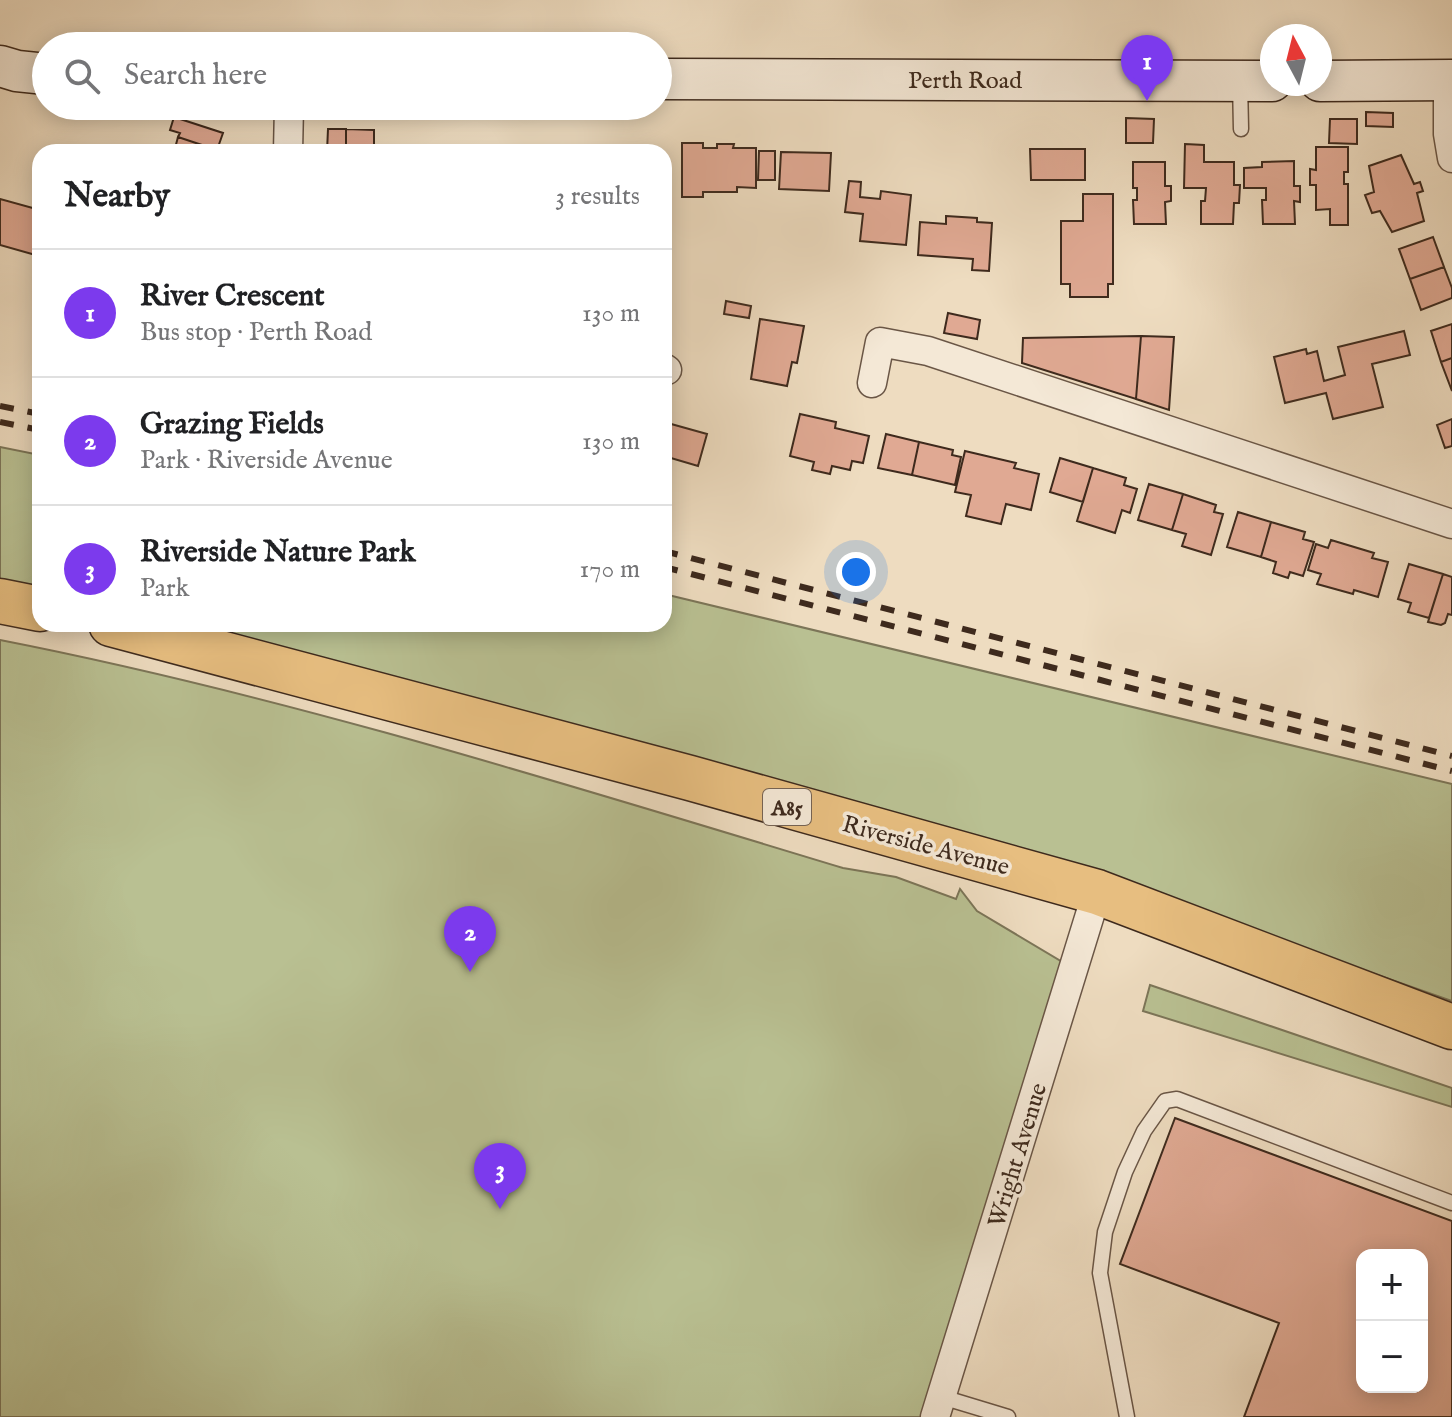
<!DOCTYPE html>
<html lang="en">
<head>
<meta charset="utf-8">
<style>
	:root { --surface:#fff; --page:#f6f6f6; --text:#202124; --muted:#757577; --line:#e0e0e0; --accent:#7c3aed }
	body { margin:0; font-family:"IM FELL English",serif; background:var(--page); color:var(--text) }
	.controls { position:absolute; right:24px; bottom:24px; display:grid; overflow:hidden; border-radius:16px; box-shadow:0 4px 20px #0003 }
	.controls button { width:72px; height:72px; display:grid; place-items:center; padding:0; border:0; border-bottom:2px solid var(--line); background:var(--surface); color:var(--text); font:40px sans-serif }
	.compass { position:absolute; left:1260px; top:24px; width:72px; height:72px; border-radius:50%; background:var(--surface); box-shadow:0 4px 20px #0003; rotate:353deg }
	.you { position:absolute; left:856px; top:572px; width:28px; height:28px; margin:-20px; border:6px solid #fff; border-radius:50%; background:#1a73e8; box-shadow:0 0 0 12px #1a73e833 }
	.badge { display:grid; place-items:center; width:52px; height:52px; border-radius:50%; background:var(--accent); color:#fff; font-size:26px; font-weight:700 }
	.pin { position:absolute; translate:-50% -66px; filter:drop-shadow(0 2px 4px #0008) }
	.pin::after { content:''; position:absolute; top:42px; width:28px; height:24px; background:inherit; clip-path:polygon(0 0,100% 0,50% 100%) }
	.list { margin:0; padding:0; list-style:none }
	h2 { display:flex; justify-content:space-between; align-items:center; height:104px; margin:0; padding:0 32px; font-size:34px }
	h2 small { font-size:26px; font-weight:400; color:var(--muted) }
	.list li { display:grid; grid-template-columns:52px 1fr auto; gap:24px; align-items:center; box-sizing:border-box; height:128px; padding:0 32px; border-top:2px solid var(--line) }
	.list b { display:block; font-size:30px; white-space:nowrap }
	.list p { margin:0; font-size:26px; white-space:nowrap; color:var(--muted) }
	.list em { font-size:26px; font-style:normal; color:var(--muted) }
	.icon { flex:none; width:44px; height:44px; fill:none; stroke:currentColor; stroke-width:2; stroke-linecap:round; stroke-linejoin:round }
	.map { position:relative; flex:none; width:1452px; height:1417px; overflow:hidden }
	.search { position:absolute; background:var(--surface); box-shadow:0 4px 20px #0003; left:32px; top:32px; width:640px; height:88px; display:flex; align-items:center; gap:20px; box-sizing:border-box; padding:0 28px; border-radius:44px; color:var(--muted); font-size:30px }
	.panel { position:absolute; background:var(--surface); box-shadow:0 4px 20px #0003; left:32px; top:144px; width:640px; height:488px; border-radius:24px }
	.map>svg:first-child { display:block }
	.green { fill:#b9c092; stroke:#7c7558; stroke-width:2 }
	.building { fill:#e0a993; stroke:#3e2a1d; stroke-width:2; fill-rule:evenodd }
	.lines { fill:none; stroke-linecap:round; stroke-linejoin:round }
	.lane-casing { stroke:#6a5646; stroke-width:17 }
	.street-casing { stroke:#6a5646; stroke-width:31 }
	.secondary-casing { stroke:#3e2a1d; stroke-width:43 }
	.primary-casing { stroke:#3e2a1d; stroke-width:47 }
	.lane { stroke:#f4e8d6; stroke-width:14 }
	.street { stroke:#f4e8d6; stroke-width:28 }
	.secondary { stroke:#f4e8d6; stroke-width:40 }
	.primary { stroke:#e7be80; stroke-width:44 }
	.rail { stroke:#3e2a1d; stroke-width:6; stroke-dasharray:14 14; stroke-linecap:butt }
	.labels { text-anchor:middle; stroke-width:7; stroke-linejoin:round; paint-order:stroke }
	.shield { fill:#f4e8d6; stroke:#756354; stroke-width:2 }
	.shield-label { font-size:22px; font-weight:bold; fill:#3e2a1d }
	.street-label { font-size:24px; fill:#3e2a1d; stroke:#f4e8d6 }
</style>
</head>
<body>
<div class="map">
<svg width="1452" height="1417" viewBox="0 0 1452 1417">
	<rect width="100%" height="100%" fill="#eedcc0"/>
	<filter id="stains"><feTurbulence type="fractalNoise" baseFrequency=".0025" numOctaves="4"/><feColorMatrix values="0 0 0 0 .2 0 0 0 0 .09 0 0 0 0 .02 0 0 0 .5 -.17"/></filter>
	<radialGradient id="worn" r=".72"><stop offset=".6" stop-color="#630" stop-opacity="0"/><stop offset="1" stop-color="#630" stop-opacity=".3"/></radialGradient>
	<path class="green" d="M0 447 40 455V594L0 585Z
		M664 594 1452 784V1001L1121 885 166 624H664Z
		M0 640C286 696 565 784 843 868L896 877 956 899 960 889 977 911 1074 969 935 1417H0Z
		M1150 985 1452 1088V1107L1143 1011Z"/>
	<path class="building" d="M1366 112 1393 113V127L1366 126Z
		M174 117 223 133 217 150 178 137 180 133 170 130Z
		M1126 118 1154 119 1153 143H1126Z
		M1330 119H1357V144L1329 143Z
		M328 129H346V152H327Z
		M346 129 374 130V152H346Z
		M178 137 217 150 216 152H174Z
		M682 143H703V148H717V144H734L733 148H756V188L737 187V192H703V197H682Z
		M1185 144 1204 145V162H1234V185H1240L1239 203H1234L1233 224H1201V201H1205L1206 188H1184Z
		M580 146 634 147V152H580Z
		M1316 147H1348V172H1344V184H1348V225H1330V209L1316 210V185H1310V169L1316 170Z
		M1030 149H1085V180H1031Z
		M759 151H775V180H758Z
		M781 152 831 153 829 191 779 189Z
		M1401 155 1414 184 1420 182 1423 191 1417 193 1424 221 1392 232 1380 211 1372 213 1365 195 1374 192 1369 166Z
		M1294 161V186H1300V202L1294 201 1295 224H1263L1262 200H1266V188H1244V168L1262 167V162Z
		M1133 162H1165V186H1171V201L1165 202 1166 224H1134L1133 200H1137V188H1133Z
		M849 181 861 182 860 197 880 199 881 191 911 195 906 245 860 241 863 214 845 212Z
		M1083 194H1113V284H1108V297H1070V284H1061V221H1083Z
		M0 199 40 210 39 256 0 245Z
		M946 216 977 218V222L992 223 989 271 972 270 973 259 918 255 920 222 946 224Z
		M1433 237 1444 267 1410 279 1399 249Z
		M1444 267 1452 288V298L1421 310 1410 279Z
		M726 301 751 306 749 318 724 314Z
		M948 313 980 320 977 339 944 333Z
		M760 319 804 326 797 363 792 362 787 386 751 379Z
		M1452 324V358L1441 362 1431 331Z
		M1404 331 1410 355 1372 364 1383 407 1333 419 1326 393 1285 403 1274 357 1306 349 1307 354 1317 351 1324 381 1345 375 1338 347Z
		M1141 336 1174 337 1169 410 1136 399Z
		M1141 336 1136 399 1022 363 1023 338Z
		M1452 358V391L1441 362Z
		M800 414 836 422 835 428 869 436 863 463 852 461 850 470 832 466 830 474 812 470 814 462 790 456Z
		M1452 419V446L1445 448 1437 425Z
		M664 422 707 434 698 466 664 456Z
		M886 434 919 442 912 475 878 468Z
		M919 442 953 450 952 455 961 457 955 485 912 475Z
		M965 451 1016 463 1014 468 1039 474 1031 510 1006 504 1001 524 966 516 971 495 955 492Z
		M1060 458 1093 468 1083 502 1050 492Z
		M1093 468 1126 478 1124 485 1137 489 1130 513 1122 510 1115 533 1077 521Z
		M1149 484 1183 494 1172 530 1138 520Z
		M1183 494 1216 505 1214 512 1223 514 1211 555 1182 546 1186 534 1172 530Z
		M1238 512 1271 522 1261 557 1227 547Z
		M1271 522 1305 532 1303 539 1314 542 1303 576 1290 572 1288 578 1273 573 1276 562 1261 557Z
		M1331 540 1374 553 1372 558 1388 562 1378 597 1354 590 1353 594 1317 584 1321 574 1308 570 1316 544 1328 548Z
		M1409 564 1443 574 1429 618 1408 612 1411 603 1398 599Z
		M1443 574 1452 577V615L1448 614 1445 623 1441 625 1428 622Z
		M1175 1118 1452 1221V1417H1244L1279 1323 1120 1264ZM1362 1255H1422V1387H1362Z"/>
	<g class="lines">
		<g class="lane-casing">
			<path id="lane" d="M1240 82 1241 129
				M942 1397 1008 1417
				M1127 1417 1100 1273 1105 1232 1125 1172 1144 1131 1165 1101 1177 1099 1452 1203"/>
		</g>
		<g class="street-casing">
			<path id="street" d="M1448 80V134L1452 158
				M288 152 289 106
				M664 368 667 370
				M872 383 880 342 928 351 1452 524
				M935 1417 1097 892"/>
		</g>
		<g class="secondary-casing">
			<path id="secondary" d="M0 66 17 71 46 74
				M658 79 1272 81
				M1320 81 1452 80"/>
		</g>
		<g class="primary-casing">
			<path id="primary" d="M0 601 40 609
				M111 624 690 778 1097 892 1452 1027"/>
		</g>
		<use href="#lane" class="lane"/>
		<use href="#street" class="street"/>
		<use href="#secondary" class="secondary"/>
		<use href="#primary" class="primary"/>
		<path class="rail" d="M0 406 40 414
			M0 422 40 430
			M664 551 1452 756
			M664 567 1452 771"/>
	</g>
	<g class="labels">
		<rect class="shield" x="763" y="789" width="48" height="36" rx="6"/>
		<g class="shield-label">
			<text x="787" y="815">A85</text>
		</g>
		<g class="street-label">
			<text x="965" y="88">Perth Road</text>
			<text transform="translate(926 845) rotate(15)" y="8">Riverside Avenue</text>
			<text transform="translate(1017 1155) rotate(-73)" y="8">Wright Avenue</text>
		</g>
	</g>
	<rect width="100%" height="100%" filter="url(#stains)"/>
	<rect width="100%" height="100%" fill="url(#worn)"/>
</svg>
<div class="controls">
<button>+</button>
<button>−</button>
</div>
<svg class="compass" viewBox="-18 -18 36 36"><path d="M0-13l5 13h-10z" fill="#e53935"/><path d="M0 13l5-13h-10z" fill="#757577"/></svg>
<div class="you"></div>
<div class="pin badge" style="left:1147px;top:101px">1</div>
<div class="pin badge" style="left:470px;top:972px">2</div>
<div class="pin badge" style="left:500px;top:1209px">3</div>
<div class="search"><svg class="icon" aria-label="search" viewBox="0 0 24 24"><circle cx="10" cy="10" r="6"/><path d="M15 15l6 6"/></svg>Search here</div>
<section class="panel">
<h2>Nearby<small>3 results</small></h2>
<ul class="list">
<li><span class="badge">1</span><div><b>River Crescent</b><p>Bus stop · Perth Road</p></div><em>130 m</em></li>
<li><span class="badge">2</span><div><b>Grazing Fields</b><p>Park · Riverside Avenue</p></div><em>130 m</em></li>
<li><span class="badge">3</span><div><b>Riverside Nature Park</b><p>Park</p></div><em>170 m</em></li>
</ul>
</section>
</div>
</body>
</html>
